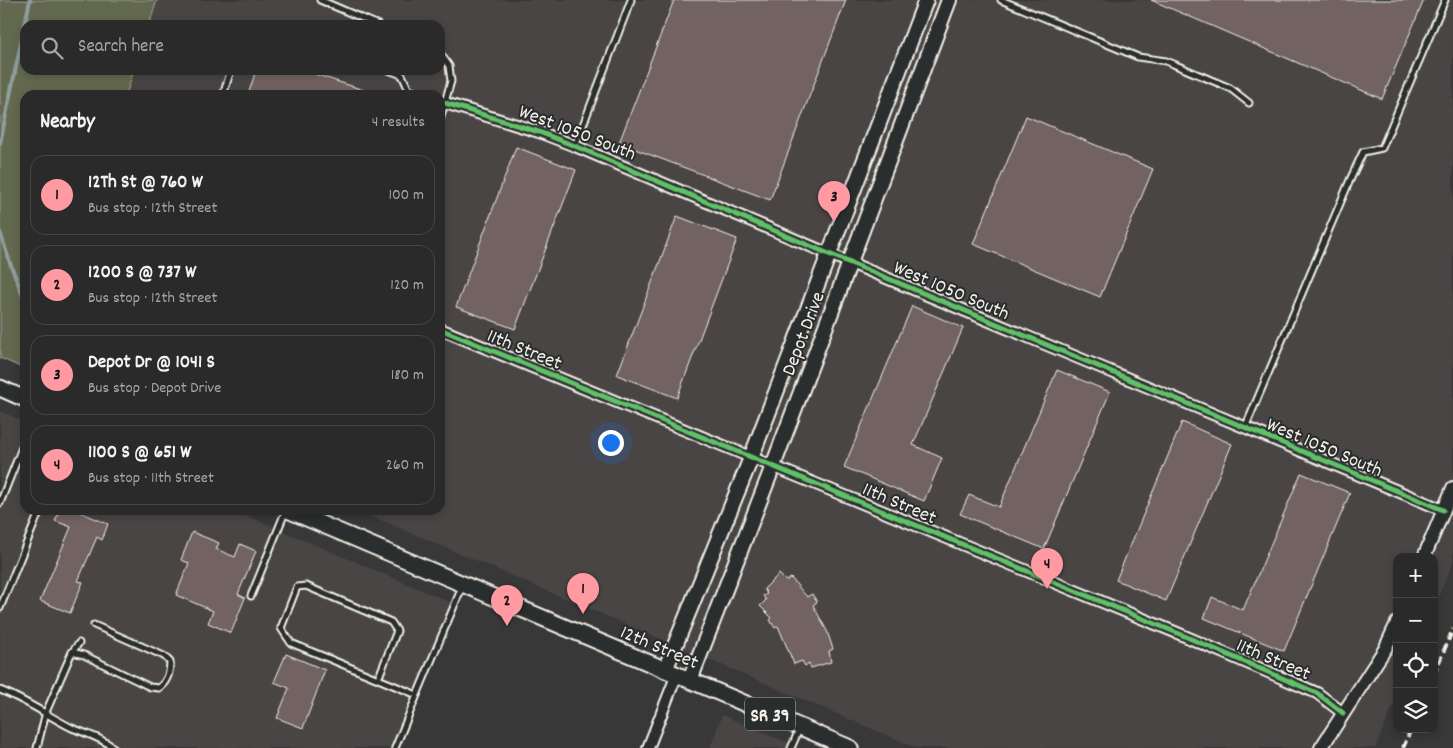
<!DOCTYPE html>
<html lang="en">
<head>
<meta charset="utf-8">
<style>
	:root { --surface:#2a2a2a; --page:#363636; --text:#f1f3f6; --muted:#a5a7a8; --line:#464647; --accent:#ff9aa2 }
	body { margin:0; font-family:Dekko,sans-serif; background:var(--page); color:var(--text) }
	.controls { position:absolute; right:15px; bottom:15px; display:grid; overflow:hidden; border-radius:10px; box-shadow:0 2px 8px #0003 }
	.controls button { width:45px; height:45px; display:grid; place-items:center; padding:0; border:0; border-bottom:1px solid var(--line); background:var(--surface); color:var(--text); font:25px sans-serif }
	.you { position:absolute; left:610px; top:442px; width:18px; height:18px; margin:-12px; border:4px solid #fff; border-radius:50%; background:#1a73e8; box-shadow:0 0 0 8px #1a73e833 }
	.badge { display:grid; place-items:center; width:32px; height:32px; border-radius:50%; background:var(--accent); color:#111; font-size:16px; font-weight:700 }
	.pin { position:absolute; translate:-50% -41px; filter:drop-shadow(0 1px 2px #0008) }
	.pin::after { content:''; position:absolute; top:26px; width:18px; height:15px; background:inherit; clip-path:polygon(0 0,100% 0,50% 100%) }
	.list { margin:0; padding:0; list-style:none }
	h2 { display:flex; justify-content:space-between; align-items:center; height:65px; margin:0; padding:0 20px; font-size:21px }
	h2 small { font-size:16px; font-weight:400; color:var(--muted) }
	.list li { display:grid; grid-template-columns:32px 1fr auto; gap:15px; align-items:center; box-sizing:border-box; height:80px; margin:0 10px 10px; padding:0 10px; border:1px solid var(--line); border-radius:15px }
	.list b { display:block; font-size:19px; white-space:nowrap }
	.list p { margin:0; font-size:16px; white-space:nowrap; color:var(--muted) }
	.list em { font-size:16px; font-style:normal; color:var(--muted) }
	.icon { flex:none; width:28px; height:28px; fill:none; stroke:currentColor; stroke-width:2; stroke-linecap:round; stroke-linejoin:round }
	.map { position:relative; flex:none; width:1453px; height:748px; overflow:hidden }
	.search { position:absolute; background:var(--surface); box-shadow:0 2px 8px #0003; left:20px; top:20px; width:425px; height:55px; display:flex; align-items:center; gap:12px; box-sizing:border-box; padding:0 18px; border-radius:15px; color:var(--muted); font-size:19px }
	.panel { position:absolute; background:var(--surface); box-shadow:0 2px 8px #0003; left:20px; top:90px; width:425px; height:425px; border-radius:15px }
	.map>svg:first-child { display:block }
	.built { fill:#494545 }
	.green { fill:#63694f; stroke:#acad9c }
	.lines { fill:none; stroke-linecap:round; stroke-linejoin:round }
	.stream { stroke:#8f9f9f; stroke-width:4 }
	.building { fill:#726362; stroke:#f4f1e8 }
	.service-casing { stroke:#f4f1e8; stroke-width:9 }
	.minor-casing { stroke:#f4f1e8; stroke-width:14 }
	.tertiary-casing { stroke:#f4f1e8; stroke-width:16 }
	.secondary-casing { stroke:#f4f1e8; stroke-width:18 }
	.primary-casing { stroke:#f4f1e8; stroke-width:19 }
	.service { stroke:#2a2d2e; stroke-width:5 }
	.minor { stroke:#2a2d2e; stroke-width:10 }
	.tertiary { stroke:#2a2d2e; stroke-width:12 }
	.secondary { stroke:#2a2d2e; stroke-width:14 }
	.primary { stroke:#2a2d2e; stroke-width:15 }
	.rail { stroke:#f4f1e8; stroke-width:4; stroke-dasharray:8 4; stroke-linecap:butt }
	.cycleway-casing { stroke:#2a2d2e; stroke-width:8 }
	.cycleway { stroke:#61c268; stroke-width:5 }
	.labels { text-anchor:middle; stroke-width:4; stroke-linejoin:round; paint-order:stroke }
	.shield { fill:#2a2d2e; stroke:#b7b6b0; stroke-width:1 }
	.shield-label { font-size:19px; font-weight:bold; fill:#f4f1e8 }
	.street-label { font-size:20px; fill:#f4f1e8; stroke:#2a2d2e }
</style>
</head>
<body>
<div class="map">
<svg width="1453" height="748" viewBox="0 0 1453 748">
	<rect width="100%" height="100%" fill="#383838"/>
	<filter id="ink" filterUnits="userSpaceOnUse"><feTurbulence type="fractalNoise" baseFrequency=".02" numOctaves="2"/><feDisplacementMap in="SourceGraphic" scale="10" xChannelSelector="R" yChannelSelector="G"/><feConvolveMatrix kernelMatrix="1 2 1 2 8 2 1 2 1" color-interpolation-filters="sRGB"/></filter>
	<g filter="url(#ink)">
		<path class="built" d="M157 0H1453V562L1434 607V557H1397V697L1375 748H917L357 510H440V95H126L134 70H440V25H149Z
			M0 411 25 422V510H233L452 603 392 748H0Z
			M722 715 800 748H710Z"/>
		<path class="green" d="M0 0H157L149 25H25V70H134L126 95H25V369L0 358Z"/>
		<g class="lines">
			<path class="stream" d="M0 143 30 0
				M0 232 10 263 25 301"/>
		</g>
		<path class="building" d="M674 0H846L770 200 619 143Z
			M1151 0H1424L1382 99Z
			M256 70H302L373 93 372 95H248Z
			M1026 116 1153 169 1100 297 973 244Z
			M516 147 576 170 515 329 456 307Z
			M677 216 737 239 677 398 617 375Z
			M912 306 963 328 913 445 942 458 924 501 844 467Z
			M1057 370 1110 392 1044 549 960 514 969 495 999 507Z
			M1182 422 1232 444 1166 601 1116 580Z
			M1301 473 1350 493 1284 651 1204 618 1212 597 1243 610Z
			M60 510H75L108 524 102 540 97 537 78 581 83 582 70 613 40 601 71 527 55 521Z
			M192 532 219 543 216 549 235 557 240 544 256 551 238 594 245 598 231 633 208 623 213 611 176 595 189 563 181 560Z
			M779 574 786 581 791 578 807 597 812 594 817 602 813 605 827 631 833 649 829 651 831 662 811 668 809 663 805 666 802 661 794 664 778 626 775 628 770 620 772 618 760 606 766 600 763 596 767 594 764 589Z
			M286 654 325 670 303 728 277 718 289 688 274 682Z"/>
		<g class="lines">
			<g class="service-casing">
				<path id="service" d="M320 0 378 25
					M1001 0 1138 57 1166 61 1230 88 1249 103
					M440 53 449 66 451 81 440 120
					M388 70 402 75 409 90
					M223 95 231 70
					M408 95 409 90 423 95
					M575 146 631 0
					M1245 428 1350 180 1363 152 1382 148 1445 0
					M0 503 25 440
					M251 596 286 510
					M0 608 40 510
					M72 652 84 655 150 687 159 688C167 682 170 672 170 662L164 656 94 625
					M378 679 397 631 391 622 306 586 297 587 281 628 291 643 417 695
					M0 690C26 700 48 716 72 728 87 734 102 738 114 748
					M37 748 46 712 72 652 79 643
					M395 748 462 587
					M791 748 799 730"/>
			</g>
			<g class="minor-casing">
				<path id="minor" d="M445 103 539 132 575 146 829 254 1443 510
					M440 329 1175 632 1317 693 1343 713
					M648 748 677 674"/>
			</g>
			<g class="tertiary-casing">
				<path id="tertiary" d="M1424 557 1453 488
					M1321 748 1385 649 1397 623"/>
			</g>
			<g class="secondary-casing">
				<path id="secondary" d="M665 670 751 458 926 0
					M690 680 773 466 949 0"/>
			</g>
			<g class="primary-casing">
				<path id="primary" d="M0 388 25 399
					M288 510 850 748"/>
			</g>
			<use href="#service" class="service"/>
			<use href="#minor" class="minor"/>
			<use href="#tertiary" class="tertiary"/>
			<use href="#secondary" class="secondary"/>
			<use href="#primary" class="primary"/>
			<path class="rail" d="M1434 674 1453 629
				M1403 748 1411 729"/>
			<g class="cycleway-casing">
				<path id="cycleway" d="M445 103 539 132 575 146 829 254 1443 510
					M440 329 1175 632 1317 693 1343 713"/>
			</g>
			<use href="#cycleway" class="cycleway"/>
		</g>
	</g>
	<g class="labels">
		<rect class="shield" x="745" y="697.5" width="50" height="33" rx="4"/>
		<g class="shield-label">
			<text x="770" y="721">SR 39</text>
		</g>
		<g class="street-label">
			<text transform="translate(578 131) rotate(21)" y="7">West 1050 South</text>
			<text transform="translate(952 289) rotate(23)" y="7">West 1050 South</text>
			<text transform="translate(802 333) rotate(-69)" y="7">Depot Drive</text>
			<text transform="translate(525 348) rotate(22)" y="7">11th Street</text>
			<text transform="translate(1325 446) rotate(23)" y="7">West 1050 South</text>
			<text transform="translate(900 502) rotate(23)" y="7">11th Street</text>
			<text transform="translate(660 646) rotate(23)" y="7">12th Street</text>
			<text transform="translate(1274 658) rotate(23)" y="7">11th Street</text>
		</g>
	</g>
</svg>
<div class="controls">
<button>+</button>
<button>−</button>
<button><svg class="icon" aria-label="locate" viewBox="0 0 24 24"><circle cx="12" cy="12" r="6"/><path d="M12 2v4M12 18v4M2 12h4M18 12h4"/></svg></button>
<button><svg class="icon" aria-label="layers" viewBox="0 0 24 24"><path d="M12 4l9 5-9 5-9-5zM3 14l9 5 9-5"/></svg></button>
</div>
<div class="you"></div>
<div class="pin badge" style="left:583px;top:614px">1</div>
<div class="pin badge" style="left:507px;top:626px">2</div>
<div class="pin badge" style="left:834px;top:222px">3</div>
<div class="pin badge" style="left:1047px;top:589px">4</div>
<div class="search"><svg class="icon" aria-label="search" viewBox="0 0 24 24"><circle cx="10" cy="10" r="6"/><path d="M15 15l6 6"/></svg>Search here</div>
<section class="panel">
<h2>Nearby<small>4 results</small></h2>
<ul class="list">
<li><span class="badge">1</span><div><b>12Th St @ 760 W</b><p>Bus stop · 12th Street</p></div><em>100 m</em></li>
<li><span class="badge">2</span><div><b>1200 S @ 737 W</b><p>Bus stop · 12th Street</p></div><em>120 m</em></li>
<li><span class="badge">3</span><div><b>Depot Dr @ 1041 S</b><p>Bus stop · Depot Drive</p></div><em>180 m</em></li>
<li><span class="badge">4</span><div><b>1100 S @ 651 W</b><p>Bus stop · 11th Street</p></div><em>260 m</em></li>
</ul>
</section>
</div>
</body>
</html>
